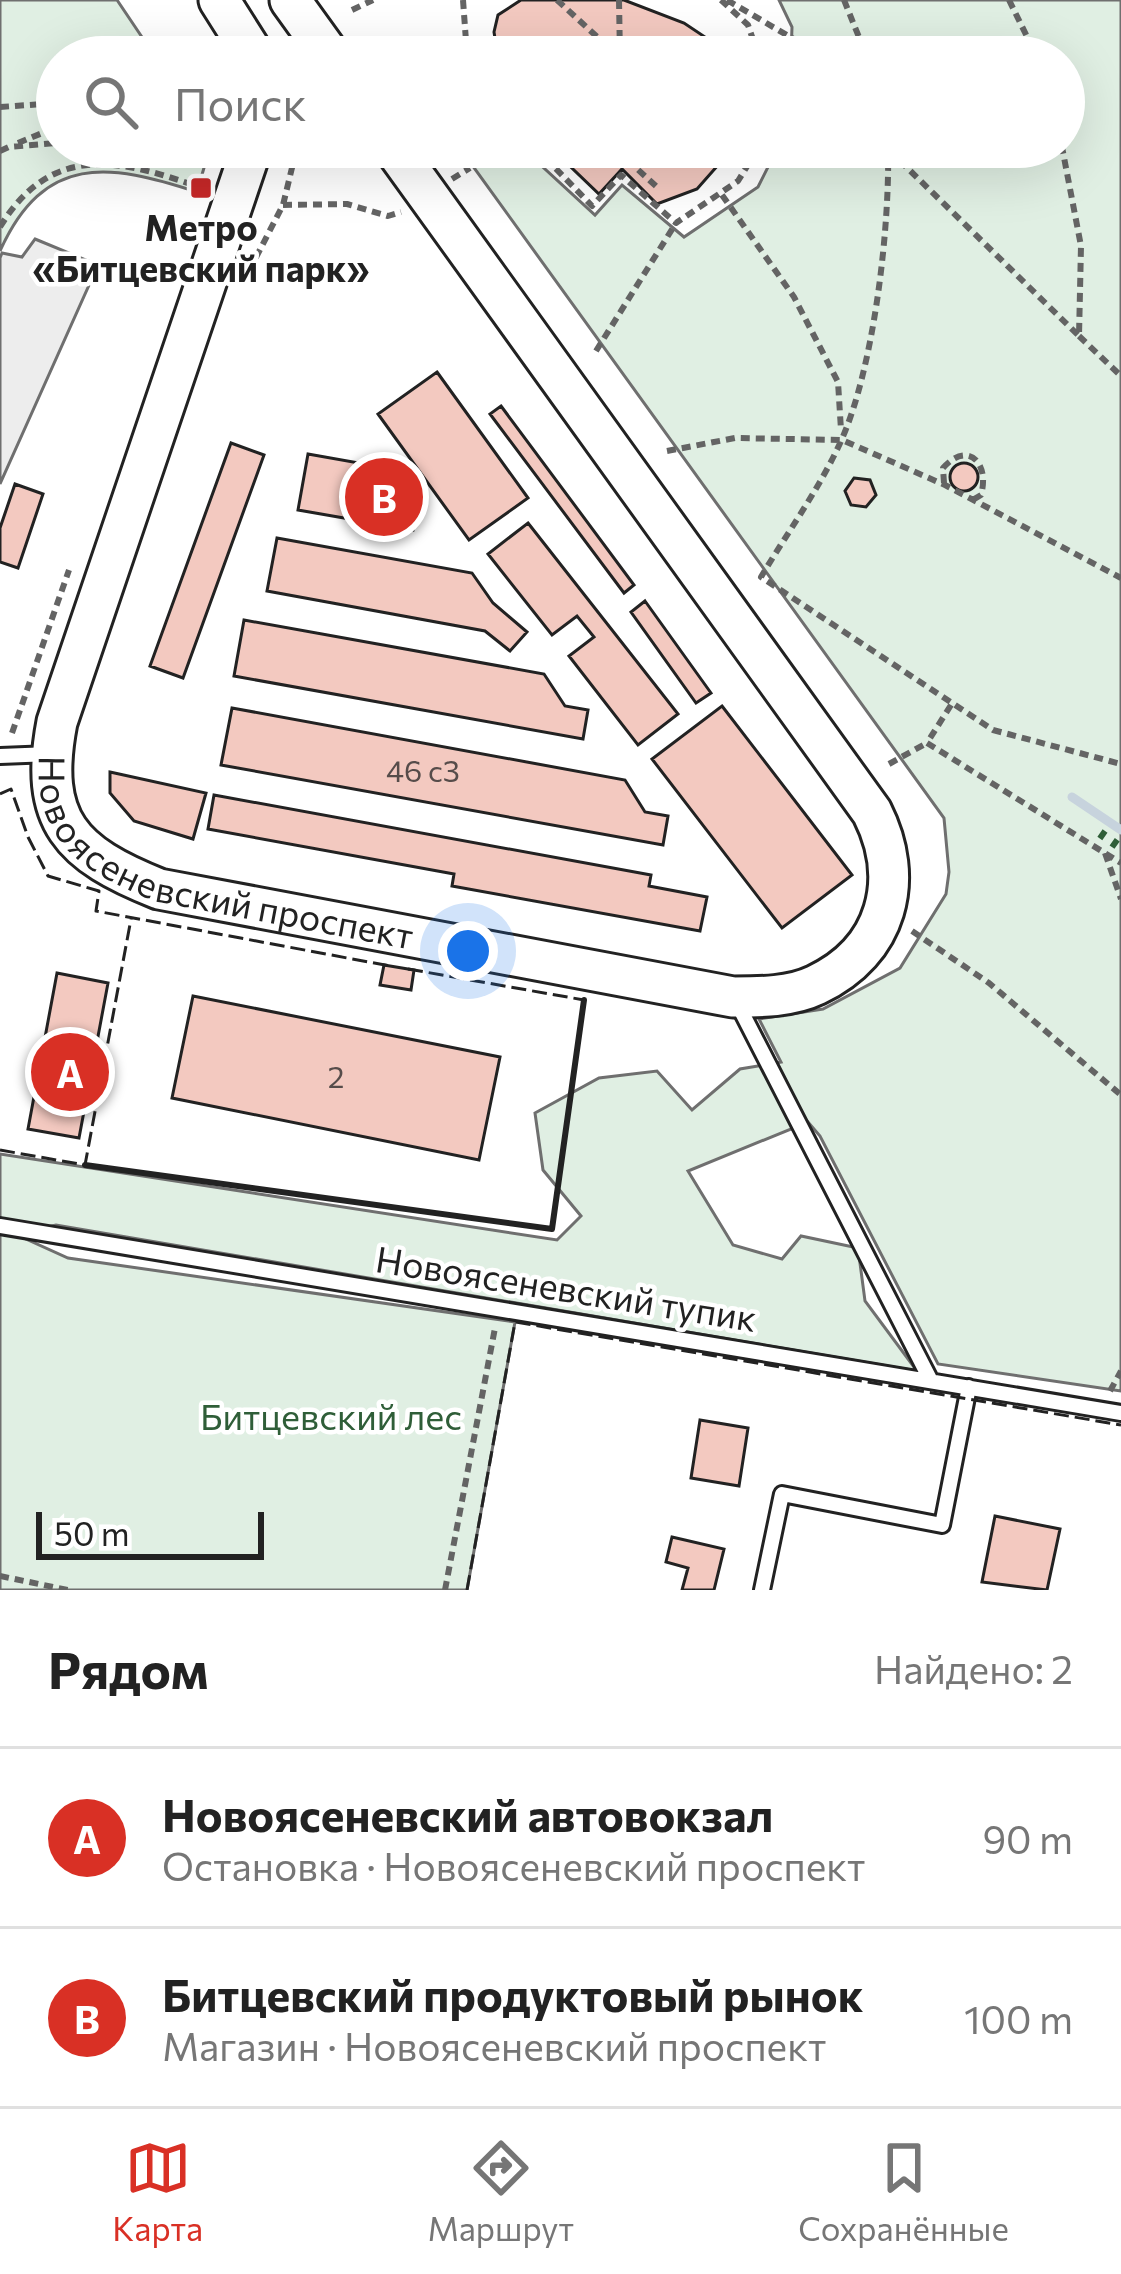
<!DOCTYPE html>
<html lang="ru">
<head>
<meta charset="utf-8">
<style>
	:root { --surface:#fff; --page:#f2f2f2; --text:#222; --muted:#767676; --line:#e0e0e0; --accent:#d93025 }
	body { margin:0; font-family:Commissioner,sans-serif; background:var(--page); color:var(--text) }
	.scale { position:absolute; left:36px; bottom:30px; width:228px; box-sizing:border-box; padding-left:12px; border:6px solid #222; border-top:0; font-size:33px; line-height:42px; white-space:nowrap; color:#222; -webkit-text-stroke:9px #fff; paint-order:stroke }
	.you { position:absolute; left:468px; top:951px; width:42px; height:42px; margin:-30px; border:9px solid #fff; border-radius:50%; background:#1a73e8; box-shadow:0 0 0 18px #1a73e833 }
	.badge { display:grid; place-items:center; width:78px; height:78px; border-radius:50%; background:var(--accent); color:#fff; font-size:39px; font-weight:700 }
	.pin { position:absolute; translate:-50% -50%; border:6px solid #fff; box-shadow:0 3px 12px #0006 }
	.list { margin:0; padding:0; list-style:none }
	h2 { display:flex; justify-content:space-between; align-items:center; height:156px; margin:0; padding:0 48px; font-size:51px }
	h2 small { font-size:39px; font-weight:400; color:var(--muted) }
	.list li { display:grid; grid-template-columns:78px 1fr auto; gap:36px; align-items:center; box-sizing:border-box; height:180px; padding:0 48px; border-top:3px solid var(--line) }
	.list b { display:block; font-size:45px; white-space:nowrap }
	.list p { margin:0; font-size:39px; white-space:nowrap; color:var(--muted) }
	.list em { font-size:39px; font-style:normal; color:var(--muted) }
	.icon { flex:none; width:66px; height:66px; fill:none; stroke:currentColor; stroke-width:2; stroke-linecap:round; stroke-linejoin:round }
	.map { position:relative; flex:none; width:1121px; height:1590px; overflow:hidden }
	.search { position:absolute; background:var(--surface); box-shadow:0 12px 48px #0002; left:36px; right:36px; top:36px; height:132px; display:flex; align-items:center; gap:30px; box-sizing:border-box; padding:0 42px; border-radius:66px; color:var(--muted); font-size:45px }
	.sheet { height:516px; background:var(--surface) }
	nav { display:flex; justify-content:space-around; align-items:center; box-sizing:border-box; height:168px; border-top:3px solid var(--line); background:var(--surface); font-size:33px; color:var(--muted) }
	nav a { display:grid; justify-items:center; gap:6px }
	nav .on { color:var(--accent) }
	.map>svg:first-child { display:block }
	.green { fill:#e0efe3; stroke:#6f6f6f; stroke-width:3 }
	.parking { fill:#ededed; stroke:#6f6f6f; stroke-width:3 }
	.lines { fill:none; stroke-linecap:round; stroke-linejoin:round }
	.stream { stroke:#c7d3dd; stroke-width:9 }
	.building { fill:#f3c9c0; stroke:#222; stroke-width:3 }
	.lane-casing { stroke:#222; stroke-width:20 }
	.secondary-casing { stroke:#222; stroke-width:45 }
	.path { stroke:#646464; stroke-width:6; stroke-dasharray:9 6; stroke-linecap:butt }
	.lane { stroke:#fff; stroke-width:14 }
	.secondary { stroke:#fff; stroke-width:39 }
	.hedge { stroke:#2f5e38; stroke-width:9; stroke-dasharray:6 9; stroke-linecap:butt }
	.fence { stroke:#222; stroke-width:3; stroke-dasharray:15 6; stroke-linecap:butt }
	.wall { stroke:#222; stroke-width:6 }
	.poi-dot { fill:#c62828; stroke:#fff; stroke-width:4.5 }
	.labels { text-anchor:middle; stroke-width:9; stroke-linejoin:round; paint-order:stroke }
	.number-label { font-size:30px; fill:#564c4a }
	.poi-label { font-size:36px; font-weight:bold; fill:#222; stroke:#fff }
	.street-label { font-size:36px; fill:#222; stroke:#fff }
	.park-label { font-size:36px; fill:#2f5e38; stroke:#fff }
</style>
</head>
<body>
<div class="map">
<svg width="1121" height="1590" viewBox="0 0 1121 1590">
	<rect width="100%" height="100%" fill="#fff"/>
	<path class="green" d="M0 0H117L150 49 177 57H57V147H210L197 192C109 163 44 153 0 251Z
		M779 0H1121V1391L938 1364 820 1136 808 1122 688 1171 733 1245 782 1259 801 1236 858 1248 865 1301 917 1371 56 1225 15 1234 68 1258 515 1322 467 1590H0V1154L557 1240 581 1216 543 1170 535 1113 599 1078 657 1071 692 1110 740 1069 781 1062 759 1019 823 1009 900 968 946 894 949 872 944 818 459 147H521L595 215 622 185 684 237 758 187 778 147H1064V57H791L792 27Z"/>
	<path class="parking" d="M35 239 98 265 0 484V258L2 253 22 257Z"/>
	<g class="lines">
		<path class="stream" d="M1072 797 1121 830"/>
	</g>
	<path class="building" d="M521 0H624L684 23 708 39 722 57H498L494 32 498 15Z
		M550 147H734L697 189 657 204 622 169 599 194Z
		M437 372 528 498 469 540 378 414Z
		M501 406 634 585 624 593 490 414Z
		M231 443 264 455 183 678 150 666Z
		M308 454 393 469 418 504 413 530 298 510Z
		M950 477a14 14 0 1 1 28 0a14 14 0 1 1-28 0Z
		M854 478 870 480 876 495 866 507 851 505 845 491Z
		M15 484 43 494 18 568 0 562V528Z
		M528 523 678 714 638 745 569 656 594 637 577 616 552 635 488 554Z
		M277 538 472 573 493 603 527 632 510 651 485 631 267 591Z
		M645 601 711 693 696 703 631 612Z
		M244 620 544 674 565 706 588 710 583 739 234 676Z
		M722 706 852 875 782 928 652 759Z
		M232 708 625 780 645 812 668 816 663 845 221 765Z
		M110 772 206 793 193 839 134 821 110 793Z
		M214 795 651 875 649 886 707 897 700 931 452 886 454 874 208 829Z
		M384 965 414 970 411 990 380 985Z
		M57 973 108 983 79 1138 28 1129Z
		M193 996 500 1057 479 1160 172 1098Z
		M700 1420 748 1428 739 1486 691 1478Z
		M995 1516 1060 1529 1047 1590 982 1582Z
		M672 1537 724 1549 714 1590H682L688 1568 666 1562Z"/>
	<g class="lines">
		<g class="lane-casing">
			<path id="lane" d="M0 756 51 754
				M736 1001 931 1381
				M0 1226 1121 1413
				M762 1590 782 1494 942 1525 969 1387"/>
		</g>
		<g class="secondary-casing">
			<g id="secondary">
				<path d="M219 0 255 57"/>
				<path d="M290 0 331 57"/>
				<path id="s1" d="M252 147 57 722C38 821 71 854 159 889L733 997C761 997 791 997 816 985 888 951 906 879 872 812L393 147"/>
			</g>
		</g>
		<path class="path" d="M463 0 466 41 476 57
			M557 0 619 57
			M619 0 620 57
			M721 0 748 25 759 57
			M727 0 797 41 815 57
			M844 0 867 57
			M1009 0 1037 57
			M352 10 373 0
			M445 57 466 41
			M0 107 57 103
			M18 143 57 127
			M79 147 93 164
			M147 147 148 167
			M535 147 592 206 621 175 676 223 738 181 759 147
			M622 147V155L658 188
			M888 147C890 227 874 368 841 441 820 488 787 533 761 577L993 730 1121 764
			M889 150 1079 336 1081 246 1062 147
			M0 151 9 147 57 143
			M452 179 470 168
			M722 195 794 297 838 382 841 430
			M283 205 347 204 388 216 401 212
			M0 227C52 141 122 160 202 188
			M249 271 283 205 297 147
			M1079 336 1121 376
			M596 351 676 223
			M667 451 735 438 842 440 945 485 1121 578
			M944 483 943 468C968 440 990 463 981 495L971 501
			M951 705 927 743 1121 863
			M12 733 69 570
			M889 764 927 743
			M1105 853 1121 899
			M912 931 989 983 1121 1095
			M1110 1391 1121 1371
			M0 1576 68 1590
			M445 1590 495 1328"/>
		<use href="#lane" class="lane"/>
		<use href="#secondary" class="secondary"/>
		<path class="hedge" d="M1100 833 1121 848"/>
		<path class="fence" d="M0 794 11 789 28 837 48 876 99 891 96 911 390 966
			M408 969 584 1000
			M0 1150 85 1165 131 919
			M467 1590 515 1322 1121 1425"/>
		<path class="wall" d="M85 1165 552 1229 584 1000"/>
	</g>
	<rect class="poi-dot" x="189" y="176" width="24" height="24" rx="6"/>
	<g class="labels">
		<g class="number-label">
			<text x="423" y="782">46 с3</text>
			<text x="336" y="1088">2</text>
		</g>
		<g class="poi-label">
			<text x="201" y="241">Метро<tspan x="201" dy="41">«Битцевский парк»</tspan></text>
		</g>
		<g class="street-label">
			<text dy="13" stroke="none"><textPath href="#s1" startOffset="864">Новоясеневский проспект</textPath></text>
			<text transform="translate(566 1289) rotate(9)" y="13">Новоясеневский тупик</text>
		</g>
		<g class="park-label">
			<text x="331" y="1430">Битцевский лес</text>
		</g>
	</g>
</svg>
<div class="scale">50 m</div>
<div class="you"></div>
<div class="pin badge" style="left:70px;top:1072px">A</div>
<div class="pin badge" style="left:384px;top:497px">B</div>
<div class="search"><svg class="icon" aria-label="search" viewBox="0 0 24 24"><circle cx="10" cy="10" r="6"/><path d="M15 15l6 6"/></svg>Поиск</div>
</div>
<section class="sheet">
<h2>Рядом<small>Найдено: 2</small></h2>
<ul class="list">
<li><span class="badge">A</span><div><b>Новоясеневский автовокзал</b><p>Остановка · Новоясеневский проспект</p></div><em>90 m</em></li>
<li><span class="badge">B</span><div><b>Битцевский продуктовый рынок</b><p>Магазин · Новоясеневский проспект</p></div><em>100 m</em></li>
</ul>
</section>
<nav>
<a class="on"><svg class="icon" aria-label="map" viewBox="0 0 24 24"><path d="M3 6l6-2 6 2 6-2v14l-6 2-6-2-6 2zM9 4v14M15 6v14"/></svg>Карта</a>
<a><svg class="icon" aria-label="directions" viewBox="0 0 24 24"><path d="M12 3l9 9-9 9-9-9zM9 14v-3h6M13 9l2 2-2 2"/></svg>Маршрут</a>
<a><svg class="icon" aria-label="saved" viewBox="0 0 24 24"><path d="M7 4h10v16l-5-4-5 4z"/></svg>Сохранённые</a>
</nav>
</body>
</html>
